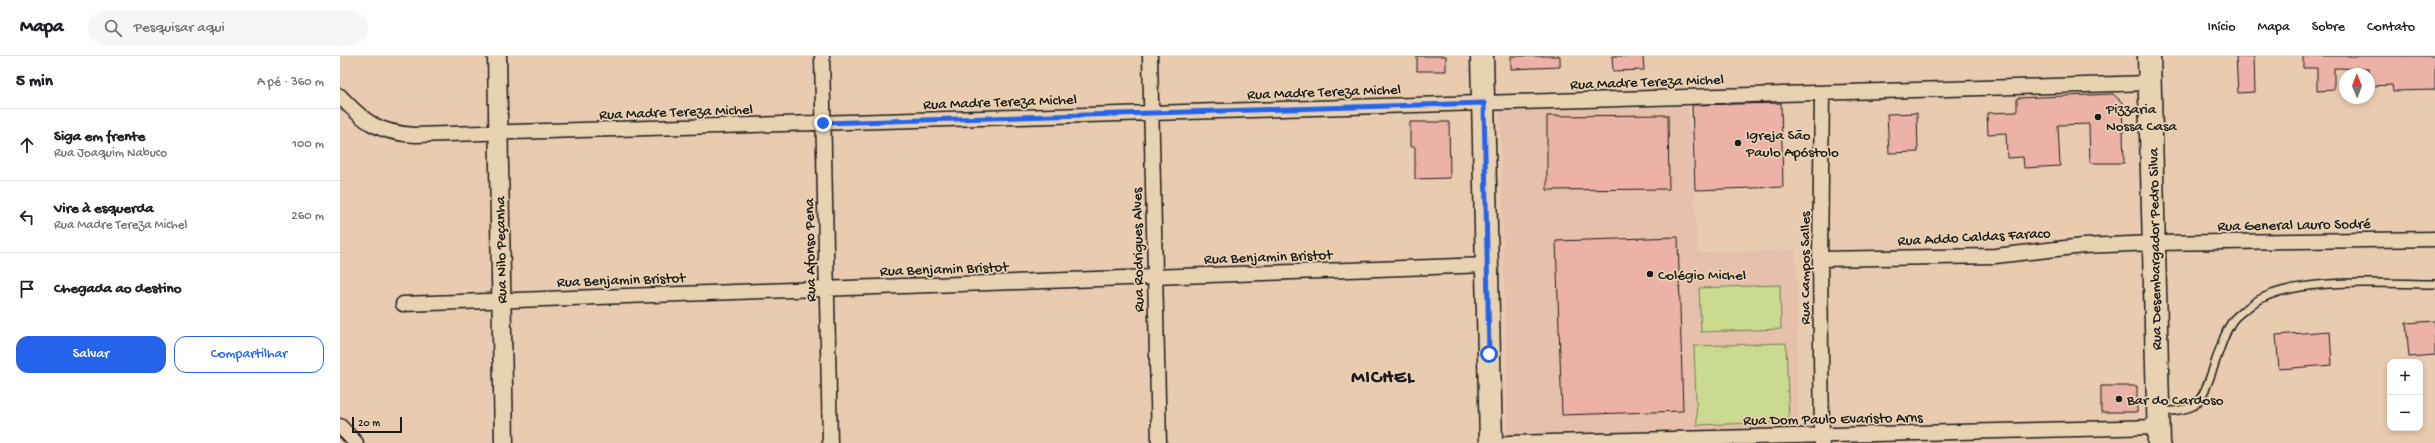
<!DOCTYPE html>
<html lang="pt">
<head>
<meta charset="utf-8">
<style>
	:root { --surface:#fff; --page:#f6f6f6; --text:#202124; --muted:#757577; --line:#e0e0e0; --accent:#2563eb }
	body { margin:0; font-family:"Gochi Hand",sans-serif; background:var(--page); color:var(--text) }
	.controls { position:absolute; right:12px; bottom:12px; display:grid; overflow:hidden; border-radius:8px; box-shadow:0 2px 6px #0003 }
	.controls button { width:36px; height:36px; display:grid; place-items:center; padding:0; border:0; border-bottom:1px solid var(--line); background:var(--surface); color:var(--text); font:20px sans-serif }
	.compass { position:absolute; left:1999px; top:12px; width:36px; height:36px; border-radius:50%; background:var(--surface); box-shadow:0 2px 6px #0003; rotate:359deg }
	.scale { position:absolute; left:12px; bottom:10px; width:50px; box-sizing:border-box; padding-left:4px; border:2px solid #1c1c1c; border-top:0; font-size:11px; line-height:14px; white-space:nowrap; color:#1c1c1c; -webkit-text-stroke:3px #e8d2b1; paint-order:stroke }
	.stop { position:absolute; width:12px; height:12px; margin:-9px; border:3px solid #2563eb; border-radius:50%; background:#fff }
	.stop.end { background:#2563eb; border-color:#fff; box-shadow:0 1px 4px #0008 }
	.list { margin:0; padding:0; list-style:none }
	h2 { display:flex; justify-content:space-between; align-items:center; height:52px; margin:0; padding:0 16px; font-size:17px }
	h2 small { font-size:13px; font-weight:400; color:var(--muted) }
	.list li { display:grid; grid-template-columns:26px 1fr auto; gap:12px; align-items:center; box-sizing:border-box; height:72px; padding:0 16px; border-top:1px solid var(--line) }
	.list b { display:block; font-size:15px; white-space:nowrap }
	.list p { margin:0; font-size:13px; white-space:nowrap; color:var(--muted) }
	.list em { font-size:13px; font-style:normal; color:var(--muted) }
	.actions { display:flex; gap:8px; padding:12px 16px }
	.actions a { flex:1; padding:9px 0; border:1px solid var(--accent); border-radius:12px; text-align:center; font-size:14px; color:var(--accent) }
	.actions .main { background:var(--accent); color:#fff }
	.icon { flex:none; width:22px; height:22px; fill:none; stroke:currentColor; stroke-width:2; stroke-linecap:round; stroke-linejoin:round }
	.map { position:relative; flex:none; width:2095px; height:387px; overflow:hidden }
	header { display:flex; align-items:center; gap:24px; box-sizing:border-box; height:56px; padding:0 20px; background:var(--surface); border-bottom:1px solid var(--line) }
	header strong { font-size:19px }
	nav { display:flex; gap:22px; margin-inline-start:auto; font-size:14px }
	.search { width:280px; height:36px; background:var(--page); display:flex; align-items:center; gap:10px; box-sizing:border-box; padding:0 14px; border-radius:22px; color:var(--muted); font-size:15px }
	main { display:flex }
	aside { flex:1; background:var(--surface) }
	.map>svg:first-child { display:block }
	.built { fill:#e6c0aa }
	.green { fill:#cadb8f; stroke:#737c56 }
	.building { fill:#ecb1a7; stroke:#1c1c1c }
	.lines { fill:none; stroke-linecap:round; stroke-linejoin:round }
	.service-casing { stroke:#1c1c1c; stroke-width:10 }
	.minor-casing { stroke:#1c1c1c; stroke-width:17 }
	.tertiary-casing { stroke:#1c1c1c; stroke-width:21 }
	.primary-casing { stroke:#1c1c1c; stroke-width:25 }
	.service { stroke:#e8d2b1; stroke-width:7 }
	.minor { stroke:#e8d2b1; stroke-width:14 }
	.tertiary { stroke:#e8d2b1; stroke-width:18 }
	.primary { stroke:#e8d2b1; stroke-width:22 }
	.route { stroke:#2563eb; stroke-width:5 }
	.poi-dot { fill:#1c1c1c; stroke:#e8d2b1; stroke-width:1.5 }
	.labels { text-anchor:middle; stroke-width:3.5; stroke-linejoin:round; paint-order:stroke }
	.street-label { font-size:15px; fill:#1c1c1c; stroke:#e8d2b1 }
	.poi-label { font-size:15px; fill:#1c1c1c; stroke:#e8d2b1; text-anchor:start }
	.district-label { font-size:19px; font-weight:bold; letter-spacing:1px; fill:#1c1c1c; stroke:#e8d2b1 }
</style>
</head>
<body>
<header>
<strong>Mapa</strong>
<div class="search"><svg class="icon" aria-label="search" viewBox="0 0 24 24"><circle cx="10" cy="10" r="6"/><path d="M15 15l6 6"/></svg>Pesquisar aqui</div>
<nav><a>Início</a><a>Mapa</a><a>Sobre</a><a>Contato</a></nav>
</header>
<main>
<aside>
<h2>5 min<small>A pé · 360 m</small></h2>
<ul class="list">
<li><svg class="icon" aria-label="ahead" viewBox="0 0 24 24"><path d="M12 20V5M6 11l6-6 6 6"/></svg><div><b>Siga em frente</b><p>Rua Joaquim Nabuco</p></div><em>100 m</em></li>
<li><svg class="icon" aria-label="left" viewBox="0 0 24 24"><path d="M17 20v-9H6M10 6l-5 5 5 5"/></svg><div><b>Vire à esquerda</b><p>Rua Madre Tereza Michel</p></div><em>260 m</em></li>
<li><svg class="icon" aria-label="arrive" viewBox="0 0 24 24"><path d="M6 21V4h12l-3 4 3 4H6"/></svg><div><b>Chegada ao destino</b></div></li>
</ul>
<div class="actions"><a class="main">Salvar</a><a>Compartilhar</a></div>
</aside>
<div class="map">
<svg width="2095" height="387" viewBox="0 0 2095 387">
	<rect width="100%" height="100%" fill="#e9cbaf"/>
	<filter id="ink" filterUnits="userSpaceOnUse"><feTurbulence type="fractalNoise" baseFrequency=".025" numOctaves="2"/><feDisplacementMap in="SourceGraphic" scale="8" xChannelSelector="R" yChannelSelector="G"/><feConvolveMatrix kernelMatrix="1 2 1 2 8 2 1 2 1" color-interpolation-filters="sRGB"/></filter>
	<g filter="url(#ink)">
		<path class="built" d="M1348 51 1358 197 1456 194 1459 374 1168 383 1160 54Z"/>
		<path class="green" d="M1440 229 1441 273 1361 276 1359 232Z
			M1446 287 1449 366 1357 369 1354 290Z"/>
		<path class="building" d="M1077 0H1106V15H1077Z
			M1171 0H1220V11L1171 13Z
			M1272 0H1303L1304 14 1273 15Z
			M1896 0H1914L1915 36 1898 37Z
			M1963 0H2095V34L2053 35 2052 29 2030 30 2029 13 1994 12V34L1977 35V12H1963Z
			M1773 38 1782 46 1784 107H1750L1749 68 1718 69 1720 110 1684 112 1683 101 1667 102 1666 77 1648 78 1647 57 1677 56V42Z
			M1441 47 1443 131 1355 134 1352 49Z
			M1577 57 1578 96 1549 97 1547 58Z
			M1328 59 1329 133 1207 134V60Z
			M1070 66H1109L1110 122 1075 123V91H1070Z
			M1338 181 1343 355 1222 359 1216 185Z
			M2095 265V299L2069 301 2066 267Z
			M1990 275 1992 309 1939 313 1936 279Z
			M1761 330H1797V356H1761Z"/>
		<g class="lines">
			<g class="service-casing">
				<path id="service" d="M1821 356C1831 355 1844 355 1853 350 1870 341 1878 282 1894 263 1899 257 1909 251 1915 246 1957 220 2046 228 2095 228"/>
			</g>
			<g class="minor-casing">
				<path id="minor" d="M482 0 490 387
					M810 0 819 387
					M1482 37 1480 203 1482 387
					M0 40C24 66 39 77 75 79L1810 27
					M1480 203 1655 200 1743 190 1814 187 2095 183
					M63 248 1147 209
					M0 370 16 387
					M1168 387 1819 371"/>
			</g>
			<g class="tertiary-casing">
				<path id="tertiary" d="M157 0 164 387"/>
			</g>
			<g class="primary-casing">
				<path id="primary" d="M1142 0 1151 387
					M1809 0 1819 387"/>
			</g>
			<use href="#service" class="service"/>
			<use href="#minor" class="minor"/>
			<use href="#tertiary" class="tertiary"/>
			<use href="#primary" class="primary"/>
		</g>
	</g>
	<g class="lines" filter="url(#ink)">
		<path class="route" d="M483 67 1144 47 1149 298"/>
	</g>
	<g class="poi-dot">
		<circle cx="1758" cy="61" r="4"/>
		<circle cx="1398" cy="87" r="4"/>
		<circle cx="1310" cy="218" r="4"/>
		<circle cx="1779" cy="343" r="4"/>
	</g>
	<g class="labels">
		<g class="street-label">
			<text transform="translate(1307 25) rotate(-2)" y="5">Rua Madre Tereza Michel</text>
			<text transform="translate(984 35) rotate(-2)" y="5">Rua Madre Tereza Michel</text>
			<text transform="translate(660 45) rotate(-2)" y="5">Rua Madre Tereza Michel</text>
			<text transform="translate(336 55) rotate(-2)" y="5">Rua Madre Tereza Michel</text>
			<text transform="translate(1954 168) rotate(-1)" y="5">Rua General Lauro Sodré</text>
			<text transform="translate(1634 180) rotate(-3)" y="5">Rua Addo Caldas Faraco</text>
			<text transform="translate(1814 193) rotate(-91)" y="5">Rua Desembargador Pedro Silva</text>
			<text transform="translate(160 194) rotate(-91)" y="5">Rua Nilo Peçanha</text>
			<text transform="translate(469 194) rotate(-91)" y="5">Rua Afonso Pena</text>
			<text transform="translate(797 194) rotate(-91)" y="5">Rua Rodrigues Alves</text>
			<text transform="translate(928 200) rotate(-2)" y="5">Rua Benjamin Bristot</text>
			<text transform="translate(604 212) rotate(-2)" y="5">Rua Benjamin Bristot</text>
			<text transform="translate(1464 212) rotate(-90)" y="5">Rua Campos Salles</text>
			<text transform="translate(281 223) rotate(-2)" y="5">Rua Benjamin Bristot</text>
			<text transform="translate(1493 362) rotate(-1)" y="5">Rua Dom Paulo Evaristo Arns</text>
		</g>
		<g class="poi-label">
			<text x="1766" y="57">Pizzaria<tspan x="1766" dy="17">Nossa Casa</tspan></text>
			<text x="1406" y="83">Igreja São<tspan x="1406" dy="17">Paulo Apóstolo</tspan></text>
			<text x="1318" y="223">Colégio Michel</text>
			<text x="1787" y="348">Bar do Cardoso</text>
		</g>
		<g class="district-label">
			<text x="1043" y="326">MICHEL</text>
		</g>
	</g>
</svg>
<div class="controls">
<button>+</button>
<button>−</button>
</div>
<svg class="compass" viewBox="-18 -18 36 36"><path d="M0-13l5 13h-10z" fill="#e53935"/><path d="M0 13l5-13h-10z" fill="#757577"/></svg>
<div class="scale">20 m</div>
<div class="stop" style="left:1149px;top:298px"></div>
<div class="stop end" style="left:483px;top:67px"></div>
</div>
</main>
</body>
</html>
